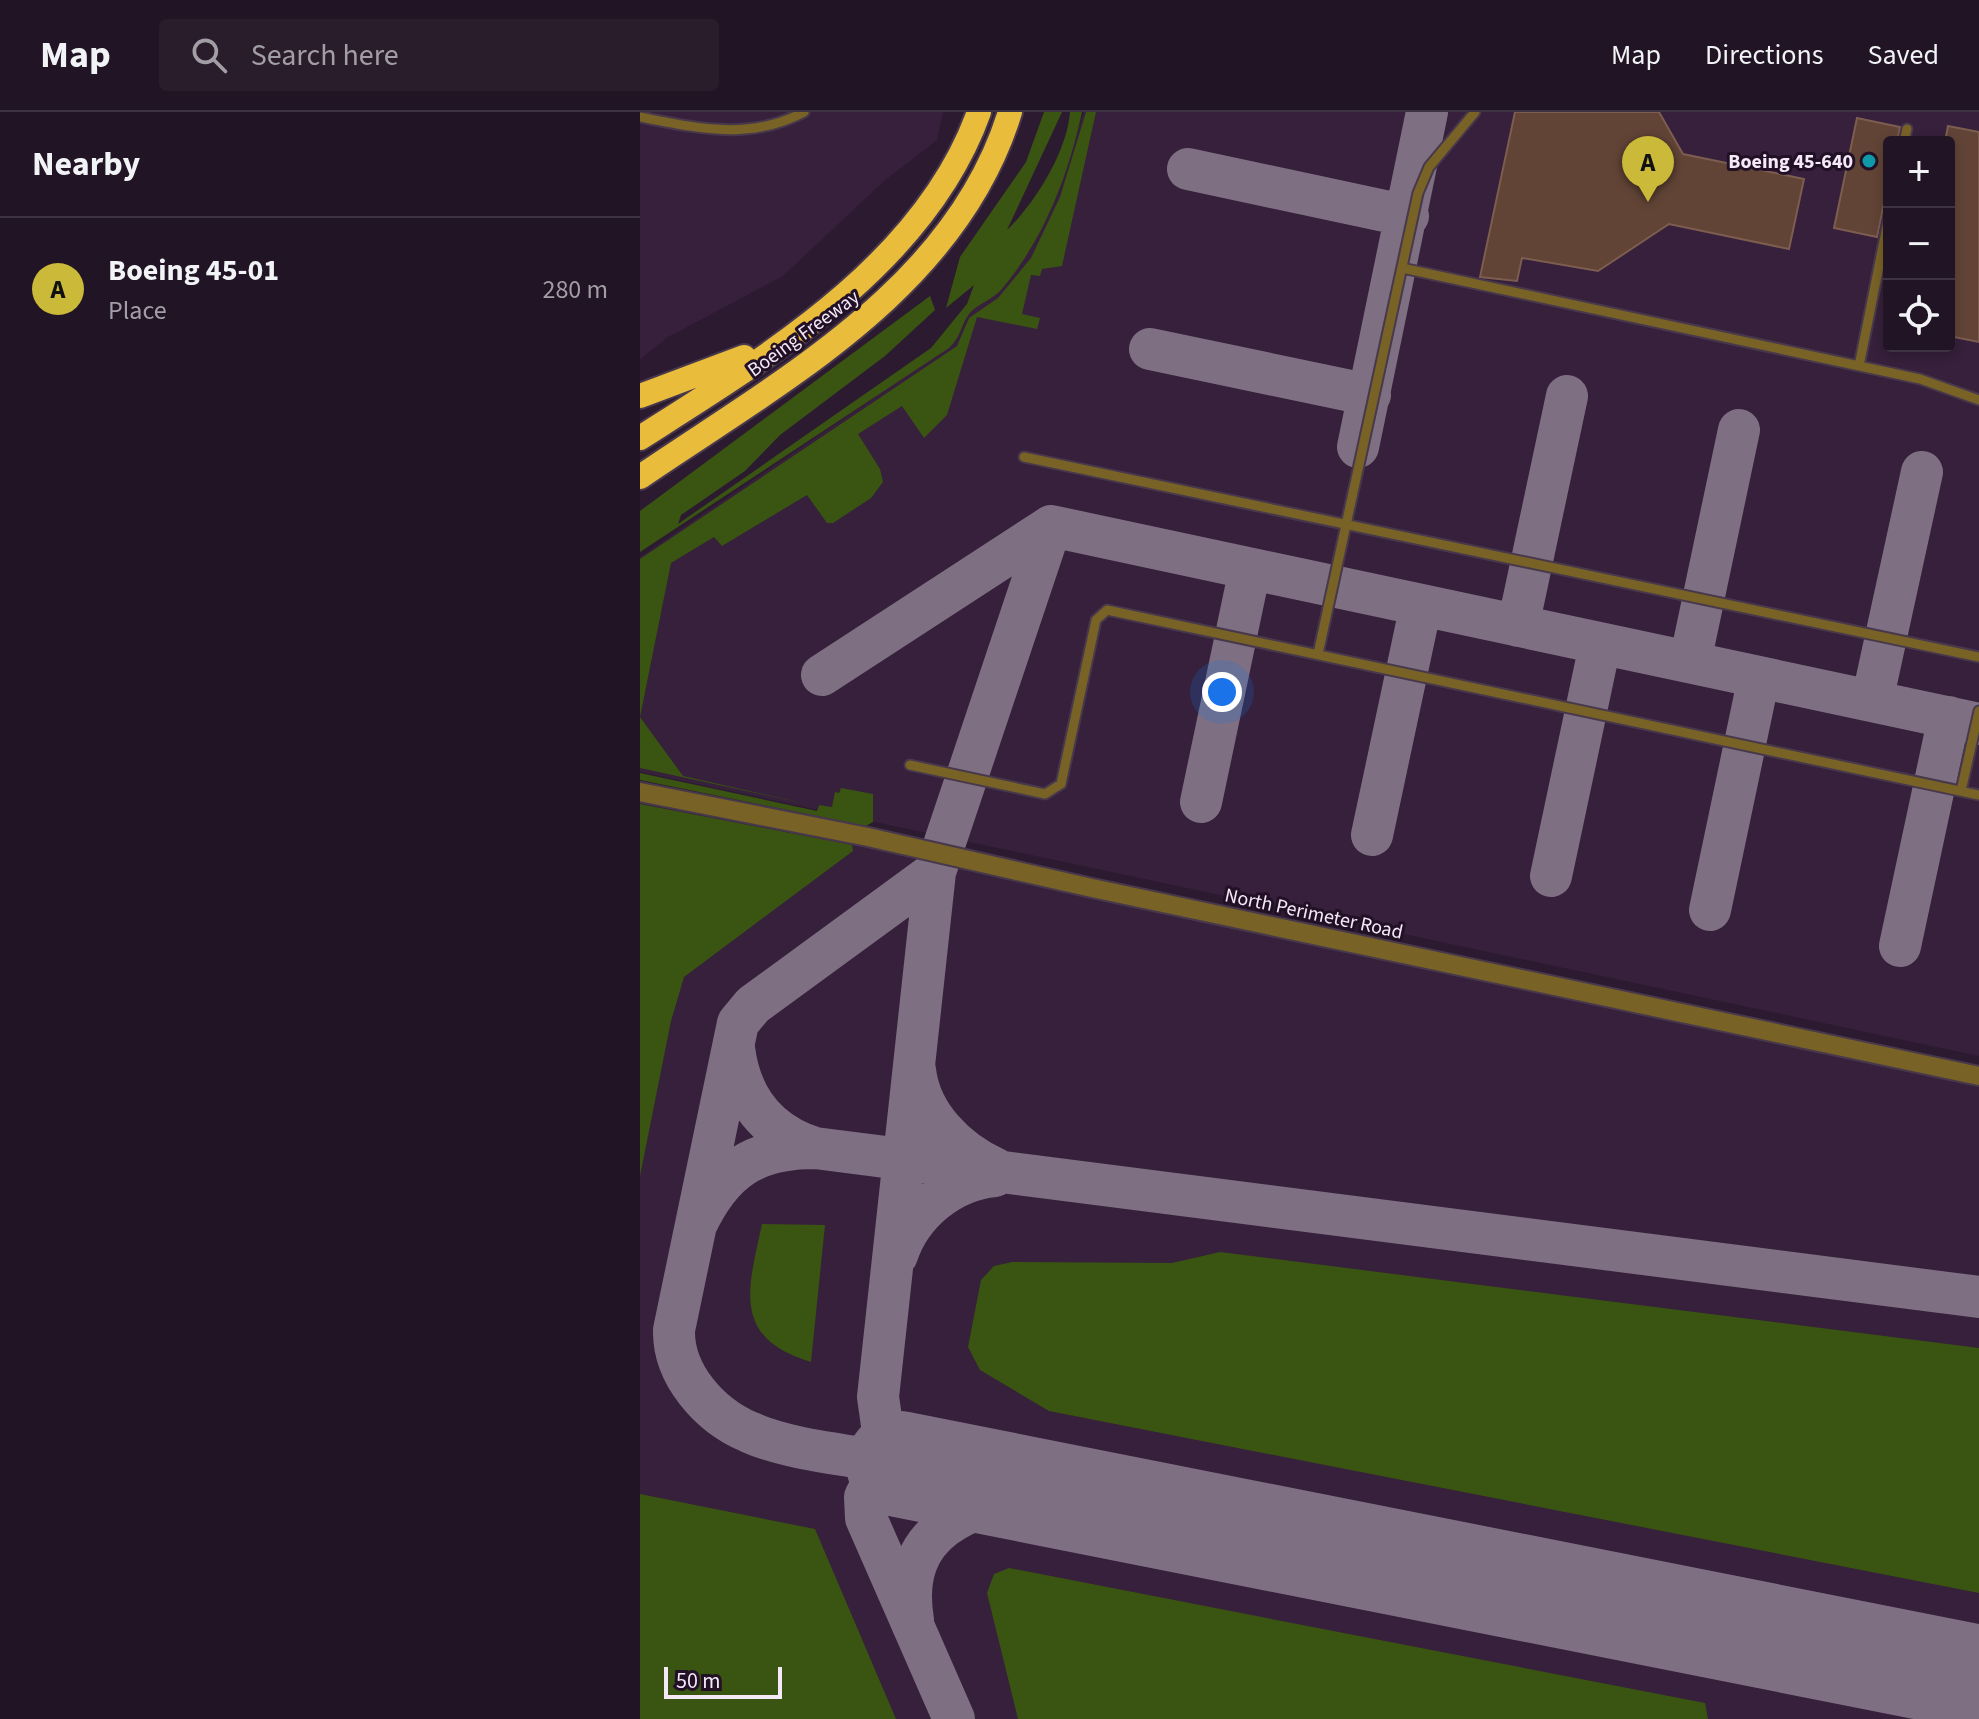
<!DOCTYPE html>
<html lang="en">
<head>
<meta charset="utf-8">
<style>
	:root { --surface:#211424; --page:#291d2c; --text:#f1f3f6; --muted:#a29ea6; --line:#3e3341; --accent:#cbb939 }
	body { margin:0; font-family:"Source Sans 3",sans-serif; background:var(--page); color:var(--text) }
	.controls { position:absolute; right:24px; top:24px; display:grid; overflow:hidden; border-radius:8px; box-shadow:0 4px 12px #0003 }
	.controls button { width:72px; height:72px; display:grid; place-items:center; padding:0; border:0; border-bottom:2px solid var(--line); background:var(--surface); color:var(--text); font:40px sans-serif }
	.scale { position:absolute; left:24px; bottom:20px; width:118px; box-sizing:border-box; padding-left:8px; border:4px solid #f5e9f8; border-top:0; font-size:22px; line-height:28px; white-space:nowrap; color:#f5e9f8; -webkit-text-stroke:6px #221126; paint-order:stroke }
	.you { position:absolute; left:582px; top:580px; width:28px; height:28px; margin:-20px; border:6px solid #fff; border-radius:50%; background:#1a73e8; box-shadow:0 0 0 12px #1a73e833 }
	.badge { display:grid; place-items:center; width:52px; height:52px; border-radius:50%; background:var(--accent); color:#111; font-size:26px; font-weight:700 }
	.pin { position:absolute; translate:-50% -66px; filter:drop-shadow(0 2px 4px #0008) }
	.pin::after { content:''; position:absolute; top:42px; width:28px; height:24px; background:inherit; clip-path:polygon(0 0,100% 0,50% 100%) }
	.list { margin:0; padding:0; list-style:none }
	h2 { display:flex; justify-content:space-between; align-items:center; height:104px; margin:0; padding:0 32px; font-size:34px }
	h2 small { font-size:26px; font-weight:400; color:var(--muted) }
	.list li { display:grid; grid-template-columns:52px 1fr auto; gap:24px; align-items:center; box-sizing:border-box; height:144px; padding:0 32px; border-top:2px solid var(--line) }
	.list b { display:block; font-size:30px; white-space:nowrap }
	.list p { margin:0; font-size:26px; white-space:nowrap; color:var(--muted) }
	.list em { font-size:26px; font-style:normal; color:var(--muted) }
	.icon { flex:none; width:44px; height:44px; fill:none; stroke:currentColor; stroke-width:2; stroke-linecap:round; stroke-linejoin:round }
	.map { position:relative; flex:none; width:1339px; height:1607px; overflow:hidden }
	header { display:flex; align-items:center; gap:48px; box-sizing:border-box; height:112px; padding:0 40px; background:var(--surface); border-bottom:2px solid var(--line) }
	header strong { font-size:38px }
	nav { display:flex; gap:44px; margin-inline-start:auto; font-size:28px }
	.search { width:560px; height:72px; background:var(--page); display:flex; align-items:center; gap:20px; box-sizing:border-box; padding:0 28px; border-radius:8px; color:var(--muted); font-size:30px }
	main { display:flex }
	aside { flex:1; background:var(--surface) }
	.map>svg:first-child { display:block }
	.built { fill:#36203b; fill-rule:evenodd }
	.green { fill:#3a5411 }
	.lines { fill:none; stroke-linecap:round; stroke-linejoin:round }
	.taxiway { stroke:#7e7082; stroke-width:42 }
	.runway { stroke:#7e7082; stroke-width:106 }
	.building { fill:#614436; stroke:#7c5d4f; stroke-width:2 }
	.service-casing { stroke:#48384c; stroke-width:13 }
	.minor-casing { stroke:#48384c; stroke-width:22 }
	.motorway-casing { stroke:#48384c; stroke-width:28 }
	.service { stroke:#786226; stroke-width:9 }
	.minor { stroke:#786226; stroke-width:18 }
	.motorway { stroke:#e9bc3c; stroke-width:24 }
	.culture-dot { fill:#0f9aa8; stroke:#221126; stroke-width:3 }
	.labels { text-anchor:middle; stroke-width:6; stroke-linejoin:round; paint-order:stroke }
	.poi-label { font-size:20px; font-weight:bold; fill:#f5e9f8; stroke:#221126; text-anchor:end }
	.street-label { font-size:20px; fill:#f5e9f8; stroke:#221126 }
</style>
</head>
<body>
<header>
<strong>Map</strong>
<div class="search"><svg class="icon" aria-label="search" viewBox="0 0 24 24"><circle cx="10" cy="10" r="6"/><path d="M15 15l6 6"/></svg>Search here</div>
<nav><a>Map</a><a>Directions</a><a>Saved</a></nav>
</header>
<main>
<aside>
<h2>Nearby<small></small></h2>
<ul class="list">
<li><span class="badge">A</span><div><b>Boeing 45-01</b><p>Place</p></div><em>280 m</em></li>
</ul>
</aside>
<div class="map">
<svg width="1339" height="1607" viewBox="0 0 1339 1607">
	<rect width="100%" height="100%" fill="#2c1b30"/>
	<path class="built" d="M0 0H303L297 28 244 69 143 164 28 225 0 247Z
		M444 0H1339V944L0 660V445L229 289 315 218 421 60ZM1249 30H1309V234H1249Z
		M0 687 1156 930 1339 973V1607H0Z"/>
	<path class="green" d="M404 0H422L367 118C395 91 427 40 430 0H442C428 65 404 127 361 178 351 189 335 192 327 205 320 217 321 224 309 236L0 440V399L290 184 295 198 245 244 140 323 105 359 41 403 38 412 291 236 327 192 334 173 306 196 320 145 386 50Z
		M446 0H456L422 154 402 157 400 164 391 163 382 202 400 206 397 217 337 205 307 303 284 326 262 294 218 322 240 357 243 370 231 386 193 411H187L167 383 82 434 74 425 31 451 0 605 43 664 176 694 0 656V447L317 234 329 206 358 186 391 146 420 85Z
		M0 661 177 699 179 693 192 695 195 680 199 681 201 676 233 682V710L226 714 0 668Z
		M0 692 212 733 213 739 44 865 31 909 0 1064Z
		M122 1112 185 1113 171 1250C91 1226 108 1177 122 1112Z
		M580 1140 1339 1236V1481L409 1299 340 1258 328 1235 341 1168 354 1154 372 1150 532 1151Z
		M0 1382 175 1417 256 1607H0Z
		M369 1456 1065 1591 1068 1607H378L347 1481 354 1462Z"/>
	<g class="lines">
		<path class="taxiway" d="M548 57 768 104
			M510 237 730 283
			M718 335 787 0
			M878 514 927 284
			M1050 550 1099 318
			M182 563 411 414
			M1232 589 1282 360
			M561 690 610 457
			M732 723 781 493
			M911 764 960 533
			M1070 798 1119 565
			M1260 834 1309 605
			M94 936C100 987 127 1021 175 1036
			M275 958C280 1003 316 1039 356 1057
			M56 1113C82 1058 114 1036 175 1036L1339 1185
			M257 1143C271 1101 310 1068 355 1064
			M259 1352 245 1334 238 1285 295 760 411 414 1339 612
			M259 1352C213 1343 151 1339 109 1320 69 1303 33 1262 34 1218L98 911 113 893 295 760
			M259 1352 249 1360 236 1364 225 1385 226 1406 314 1607
			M273 1508C258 1416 329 1394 402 1380"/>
		<path class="runway" d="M259 1352 1339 1566"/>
	</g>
	<path class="building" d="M875 0H1019L1043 42 1164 67 1149 137 1029 112 958 159 882 146 877 169 840 165Z
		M1217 6 1260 15 1257 30H1249V67L1237 125 1194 116Z
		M1308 14 1339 20V230L1309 224V30H1305Z"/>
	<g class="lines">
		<g class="service-casing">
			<path id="service" d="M0 5C57 16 110 29 164 0
				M1264 30 1267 17
				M762 156 1280 267 1339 288
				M1219 254 1249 104
				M384 345 1339 545
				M678 542 778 81 789 55 835 0
				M270 653 405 682 421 672 456 508 467 498 1339 683
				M1321 679 1339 599"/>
		</g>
		<g class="minor-casing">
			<path id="minor" d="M0 680 228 725 452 776 1339 964"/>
		</g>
		<g class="motorway-casing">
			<path id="motorway" d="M0 284 104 245
				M0 326C129 244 285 151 339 0
				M0 365C142 268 316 176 370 0"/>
		</g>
		<use href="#service" class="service"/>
		<use href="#minor" class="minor"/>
		<use href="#motorway" class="motorway"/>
	</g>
	<circle class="culture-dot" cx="1229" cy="49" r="8"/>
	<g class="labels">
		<g class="poi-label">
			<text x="1213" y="56">Boeing 45-640</text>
		</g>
		<g class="street-label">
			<text transform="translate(163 221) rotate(-36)" y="7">Boeing Freeway</text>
			<text transform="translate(674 801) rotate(12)" y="7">North Perimeter Road</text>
		</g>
	</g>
</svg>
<div class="controls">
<button>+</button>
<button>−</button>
<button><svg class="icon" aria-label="locate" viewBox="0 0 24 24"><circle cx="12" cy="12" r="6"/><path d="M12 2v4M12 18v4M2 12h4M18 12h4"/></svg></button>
</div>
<div class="scale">50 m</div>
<div class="you"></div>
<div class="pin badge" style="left:1008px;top:90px">A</div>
</div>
</main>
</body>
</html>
